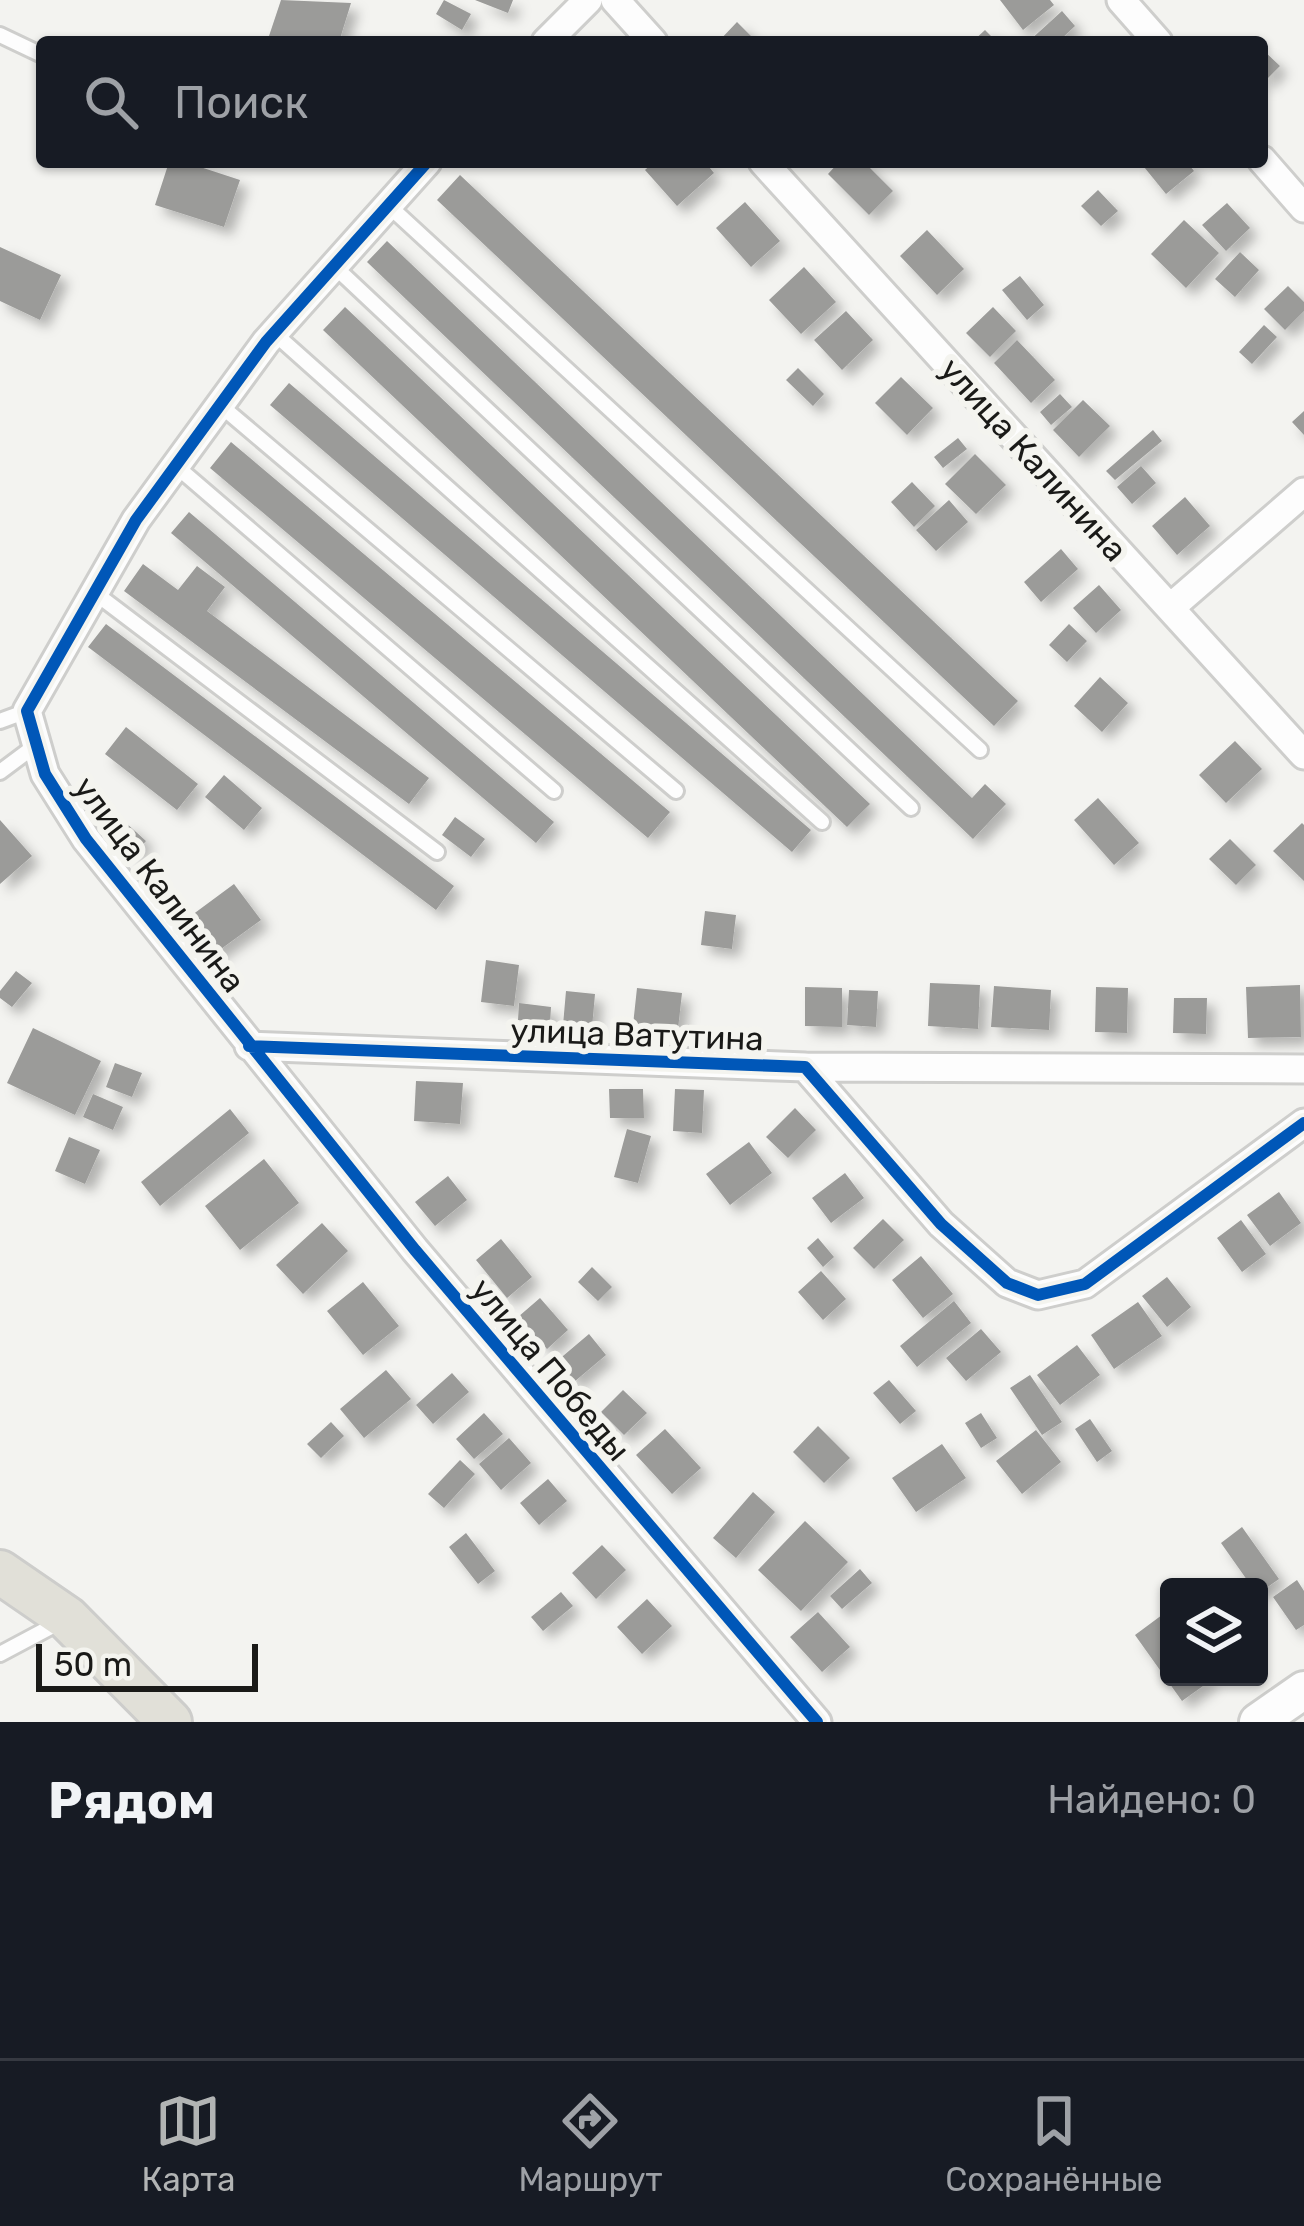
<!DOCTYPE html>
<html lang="ru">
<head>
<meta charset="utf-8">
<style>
	:root { --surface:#171b24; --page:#20242c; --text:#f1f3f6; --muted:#9ea1a6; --line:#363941; --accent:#b2b4b4 }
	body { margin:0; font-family:Rubik,sans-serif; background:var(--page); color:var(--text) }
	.controls { position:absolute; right:36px; bottom:36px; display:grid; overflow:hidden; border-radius:12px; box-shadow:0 3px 9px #0004 }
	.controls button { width:108px; height:108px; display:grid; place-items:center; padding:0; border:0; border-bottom:3px solid var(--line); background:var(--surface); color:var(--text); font:60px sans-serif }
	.scale { position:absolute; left:36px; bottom:30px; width:222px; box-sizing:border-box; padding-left:12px; border:6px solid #1a1a18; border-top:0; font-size:33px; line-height:42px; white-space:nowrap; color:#1a1a18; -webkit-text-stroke:9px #f4f4ef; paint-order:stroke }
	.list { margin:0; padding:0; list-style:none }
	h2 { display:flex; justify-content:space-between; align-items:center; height:156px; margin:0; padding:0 48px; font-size:51px }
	h2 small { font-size:39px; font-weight:400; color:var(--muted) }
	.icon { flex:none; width:66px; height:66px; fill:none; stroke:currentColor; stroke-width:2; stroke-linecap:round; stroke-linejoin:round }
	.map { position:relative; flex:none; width:1304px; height:1722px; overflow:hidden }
	.search { position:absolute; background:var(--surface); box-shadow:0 3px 9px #0004; left:36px; right:36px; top:36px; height:132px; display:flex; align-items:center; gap:30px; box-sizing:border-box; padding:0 42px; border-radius:12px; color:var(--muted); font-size:45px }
	.sheet { height:336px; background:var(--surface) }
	nav { display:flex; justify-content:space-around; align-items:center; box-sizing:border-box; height:168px; border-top:3px solid var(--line); background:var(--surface); font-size:33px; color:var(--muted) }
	nav a { display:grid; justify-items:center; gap:6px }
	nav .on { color:var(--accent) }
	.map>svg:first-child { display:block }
	.building { fill:#9b9b99; filter:url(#shadow) }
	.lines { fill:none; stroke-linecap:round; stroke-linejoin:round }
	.lane-casing { stroke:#cececc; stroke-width:20 }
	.street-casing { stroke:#cececc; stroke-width:33 }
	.secondary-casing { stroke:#cececc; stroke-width:42 }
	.primary-casing { stroke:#cdcdcb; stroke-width:48 }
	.lane { stroke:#fdfdfd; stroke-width:14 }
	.street { stroke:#fdfdfd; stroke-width:27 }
	.secondary { stroke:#fdfdfd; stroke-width:36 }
	.primary { stroke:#e1e0d8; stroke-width:42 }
	.cycleway-casing { stroke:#f4f4ef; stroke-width:20 }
	.cycleway { stroke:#0057b8; stroke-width:12 }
	.labels { text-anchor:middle; stroke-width:12; stroke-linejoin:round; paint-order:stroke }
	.street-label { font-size:33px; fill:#1a1a18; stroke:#f4f4ef }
</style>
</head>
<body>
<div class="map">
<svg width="1304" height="1722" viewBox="0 0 1304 1722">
	<defs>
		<filter id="shadow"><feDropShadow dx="8" dy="8" stdDeviation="6" flood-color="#0004"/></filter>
	</defs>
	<rect width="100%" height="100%" fill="#f3f3f0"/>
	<path class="building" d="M281 0 351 3 339 42H267Z
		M444 0 471 14 462 30 436 14Z
		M475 0H513L508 13Z
		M1000 0H1050L1054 5 1023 30Z
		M1062 11 1075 26 1058 42H1028Z
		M737 22 751 36 744 42H718Z
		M985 30 997 42H972Z
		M1262 49 1280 66 1262 84Z
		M169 162H185L240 180 224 227 155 205Z
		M654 162H705L714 173 677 206 645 170Z
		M839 162H864L893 191 869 215 828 174Z
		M1140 162H1187L1194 171 1166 194Z
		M460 175 1018 701 994 726 437 200Z
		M1098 190 1118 211 1101 226 1081 206Z
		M745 202 780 241 751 267 716 228Z
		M1227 203 1250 228 1226 251 1202 225Z
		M1184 220 1219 253 1186 288 1151 254Z
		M927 230 964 269 937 295 900 256Z
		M387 241 972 798 985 784 1006 804 973 839 367 262Z
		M0 247 61 275 40 320 0 301Z
		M1240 252 1259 270 1235 297 1215 279Z
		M804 267 836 302 801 334 769 300Z
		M1020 276 1044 305 1027 320 1002 290Z
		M1288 286 1304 302V311L1285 330 1264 309Z
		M345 307 870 804 847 827 323 330Z
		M993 307 1016 331 990 357 966 333Z
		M846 311 873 340 842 370 814 340Z
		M1264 325 1277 337 1252 364 1239 352Z
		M1017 340 1055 380 1031 403 994 363Z
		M798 368 824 394 813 406 786 380Z
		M901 377 933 408 907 435 875 403Z
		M289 383 811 830 792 852 270 405Z
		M1060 394 1072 407 1051 425 1040 412Z
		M1083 400 1110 426 1079 457 1053 430Z
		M1304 411V435L1292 422Z
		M1153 430 1162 441 1115 480 1106 471Z
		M958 438 967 449 943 468 934 457Z
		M231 442 670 812 648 838 210 468Z
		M975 454 1006 485 976 514 945 484Z
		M1141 466 1156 483 1132 504 1117 487Z
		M912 482 935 506 914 527 891 502Z
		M1185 497 1210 526 1177 555 1152 526Z
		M949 500 968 522 936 551 916 530Z
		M189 512 554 822 536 843 171 533Z
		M1061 549 1078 569 1041 602 1024 582Z
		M143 564 178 590 197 566 225 587 207 611 429 778 409 804 124 591Z
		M1099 585 1121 610 1096 633 1073 608Z
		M106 624 454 886 436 910 88 647Z
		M1069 624 1087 641 1067 662 1049 645Z
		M1100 677 1128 703 1102 732 1074 706Z
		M126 727 198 784 177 810 105 754Z
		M1235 741 1262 769 1226 803 1199 775Z
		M224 775 262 808 244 830 205 797Z
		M1098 798 1139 843 1114 865 1074 820Z
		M455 817 485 839 471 857 442 835Z
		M0 820 32 856 0 884Z
		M125 822 146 841 134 855 113 836Z
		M1302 823 1304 825V881L1273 851Z
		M1230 839 1256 865 1236 885 1209 859Z
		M234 884 261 920 214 954 188 918Z
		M705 911 736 915 732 949 701 945Z
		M486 960 519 965 514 1006 481 1002Z
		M16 971 32 983 12 1007 0 998V991Z
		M930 983 980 985 978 1029 928 1026Z
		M1300 985 1301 1037 1248 1038 1246 987Z
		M994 986 1051 990 1049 1030 991 1027Z
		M805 987 842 988V1027L805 1026Z
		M1096 987 1128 988 1127 1033 1095 1032Z
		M637 988 682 993 678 1029 633 1025Z
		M849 990 878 991 876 1027 847 1025Z
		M566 991 595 994 592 1028 563 1025Z
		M1174 998H1207L1206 1034 1173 1033Z
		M519 1003 551 1007 550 1024 518 1020Z
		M33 1028 101 1061 75 1115 7 1083Z
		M115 1063 142 1073 132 1097 106 1087Z
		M416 1081 463 1083 460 1124 414 1121Z
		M609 1089H643L644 1118H610Z
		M675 1089 704 1090 702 1133 673 1131Z
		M93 1094 123 1107 113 1130 83 1117Z
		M795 1108 816 1130 788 1158 766 1137Z
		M230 1109 249 1133 160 1206 141 1182Z
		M627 1129 651 1136 638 1183 614 1177Z
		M69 1137 100 1150 85 1184 55 1171Z
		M749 1142 772 1173 730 1205 706 1174Z
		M264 1159 299 1203 240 1250 205 1206Z
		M845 1173 864 1198 831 1223 812 1198Z
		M448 1176 467 1200 435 1226 415 1202Z
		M1279 1192 1301 1223 1270 1246 1247 1215Z
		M883 1219 904 1240 874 1269 853 1248Z
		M1241 1220 1266 1254 1242 1272 1217 1238Z
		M322 1223 348 1251 303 1294 276 1265Z
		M818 1238 834 1257 823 1267 807 1248Z
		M501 1239 532 1277 507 1298 476 1260Z
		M921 1256 953 1294 923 1318 892 1280Z
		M592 1267 612 1287 598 1301 578 1282Z
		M821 1271 846 1299 823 1320 798 1292Z
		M1167 1277 1191 1307 1167 1327 1142 1296Z
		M363 1282 399 1326 363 1355 327 1311Z
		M540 1298 568 1330 547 1349 518 1317Z
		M954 1301 971 1323 917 1367 900 1346Z
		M1138 1302 1162 1336 1114 1369 1091 1335Z
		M981 1329 1001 1352 966 1381 946 1358Z
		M589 1334 606 1355 574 1382 557 1361Z
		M1077 1345 1100 1375 1060 1405 1037 1375Z
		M386 1370 411 1399 364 1438 340 1409Z
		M452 1373 469 1392 433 1424 416 1405Z
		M1030 1375 1062 1422 1042 1435 1010 1388Z
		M889 1380 916 1411 900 1424 873 1393Z
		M623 1390 647 1413 624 1435 601 1412Z
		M484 1413 503 1434 474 1459 456 1439Z
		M981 1413 997 1438 981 1448 965 1423Z
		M1090 1419 1112 1451 1097 1462 1075 1429Z
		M331 1422 344 1436 321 1458 307 1444Z
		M818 1426 850 1458 824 1483 793 1452Z
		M665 1429 701 1468 672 1494 636 1455Z
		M1036 1430 1061 1462 1022 1494 996 1461Z
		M509 1438 531 1463 501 1490 479 1464Z
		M942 1444 966 1478 916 1512 892 1478Z
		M460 1460 475 1474 444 1508 428 1494Z
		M548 1479 567 1501 539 1525 520 1503Z
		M753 1492 775 1512 736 1558 713 1538Z
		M805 1521 848 1562 801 1611 758 1570Z
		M1242 1527 1279 1579 1259 1593V1587H1252L1221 1543Z
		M466 1533 495 1571 478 1584 449 1547Z
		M602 1545 626 1570 596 1599 572 1573Z
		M860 1569 872 1583 842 1609 830 1596Z
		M1297 1580 1304 1591V1625L1296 1630 1273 1597Z
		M561 1592 573 1606 543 1631 531 1617Z
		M647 1599 672 1626 642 1654 617 1627Z
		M818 1612 850 1647 822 1672 790 1637Z
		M1162 1615 1169 1625V1677H1207L1210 1681 1182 1701 1135 1635Z"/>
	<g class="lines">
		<g class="lane-casing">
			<path id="lane" d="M0 35 42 55
				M388 205 980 750
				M334 266 911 808
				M274 333 822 822
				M220 405 676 791
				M176 466 554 791
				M95 593 437 852
				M0 721 27 711
				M0 772 36 745
				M0 1654 62 1621"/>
		</g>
		<g class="street-casing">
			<path id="street" d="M615 0 653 42
				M1121 0 1158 42
				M546 42 588 0
				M1262 160 1304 208
				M427 162 266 342 136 520 27 711 45 774 86 839 415 1250 817 1722
				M763 162 1304 755
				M1170 608 1304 492
				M249 1046 805 1067 941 1224 1007 1283 1038 1295 1085 1284 1304 1123
				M805 1067 1304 1069"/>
		</g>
		<g class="secondary-casing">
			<path id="secondary" d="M1258 1722 1304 1690"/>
		</g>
		<g class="primary-casing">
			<path id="primary" d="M0 1572 67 1618 170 1722"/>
		</g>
		<use href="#lane" class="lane"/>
		<use href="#street" class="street"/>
		<use href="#secondary" class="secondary"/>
		<use href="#primary" class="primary"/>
		<g class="cycleway-casing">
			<path id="cycleway" d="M427 162 266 342 136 520 27 711 45 774 86 839 415 1250 817 1722
				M249 1046 805 1067 941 1224 1007 1283 1038 1295 1085 1284 1304 1123"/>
		</g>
		<use href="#cycleway" class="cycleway"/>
	</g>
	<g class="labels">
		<g class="street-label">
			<text transform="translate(1034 459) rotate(48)" y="12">улица Калинина</text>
			<text transform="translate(160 884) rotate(53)" y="12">улица Калинина</text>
			<text transform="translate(637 1034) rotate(2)" y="12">улица Ватутина</text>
			<text transform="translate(551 1369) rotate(50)" y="12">улица Победы</text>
		</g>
	</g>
</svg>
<div class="controls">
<button><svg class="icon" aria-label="layers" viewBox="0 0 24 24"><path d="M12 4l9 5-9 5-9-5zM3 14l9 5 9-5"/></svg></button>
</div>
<div class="scale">50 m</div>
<div class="search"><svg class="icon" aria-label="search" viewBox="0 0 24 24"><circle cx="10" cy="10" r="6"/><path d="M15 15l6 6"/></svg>Поиск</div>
</div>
<section class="sheet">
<h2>Рядом<small>Найдено: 0</small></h2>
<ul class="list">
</ul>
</section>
<nav>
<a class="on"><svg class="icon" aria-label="map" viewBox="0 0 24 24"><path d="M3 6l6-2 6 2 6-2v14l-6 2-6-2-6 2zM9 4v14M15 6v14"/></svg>Карта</a>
<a><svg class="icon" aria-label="directions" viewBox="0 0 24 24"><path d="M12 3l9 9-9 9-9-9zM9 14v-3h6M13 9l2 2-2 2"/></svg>Маршрут</a>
<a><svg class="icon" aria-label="saved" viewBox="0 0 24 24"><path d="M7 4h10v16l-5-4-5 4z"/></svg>Сохранённые</a>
</nav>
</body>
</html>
